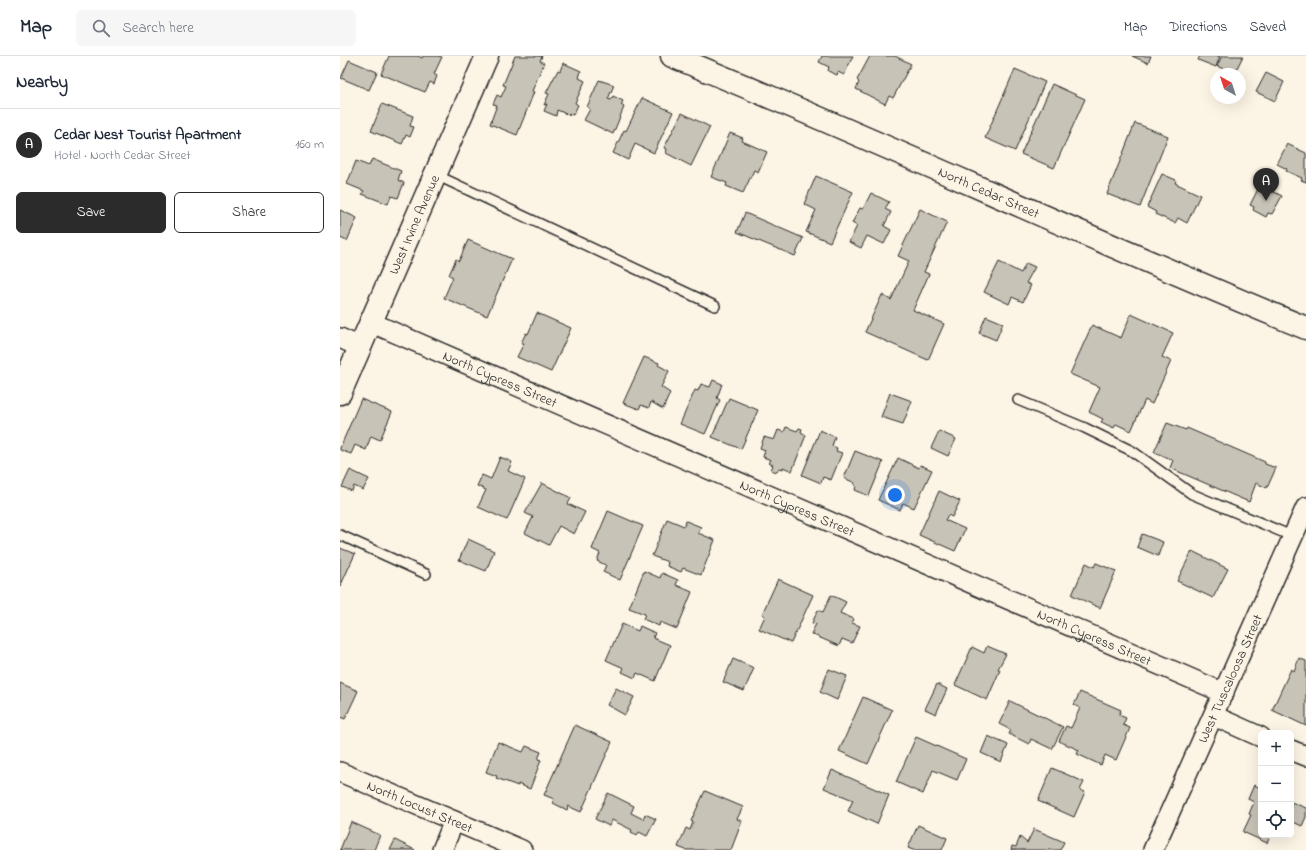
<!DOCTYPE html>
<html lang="en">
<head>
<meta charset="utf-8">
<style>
	:root { --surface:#fff; --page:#f6f6f7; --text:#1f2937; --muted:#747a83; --line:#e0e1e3; --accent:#2b2b2b }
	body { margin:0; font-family:"Indie Flower",sans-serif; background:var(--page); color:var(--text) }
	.controls { position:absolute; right:12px; bottom:12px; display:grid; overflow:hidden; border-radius:6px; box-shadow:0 4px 16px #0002 }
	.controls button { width:36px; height:36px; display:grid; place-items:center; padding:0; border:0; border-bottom:1px solid var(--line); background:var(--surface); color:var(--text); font:20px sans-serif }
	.compass { position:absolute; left:870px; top:12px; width:36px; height:36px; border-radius:50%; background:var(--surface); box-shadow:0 4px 16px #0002; rotate:321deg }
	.you { position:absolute; left:555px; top:439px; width:14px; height:14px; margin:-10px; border:3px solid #fff; border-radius:50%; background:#1a73e8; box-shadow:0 0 0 6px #1a73e833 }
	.badge { display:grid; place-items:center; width:26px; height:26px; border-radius:50%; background:var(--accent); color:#fff; font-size:13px; font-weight:700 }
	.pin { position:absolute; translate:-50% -33px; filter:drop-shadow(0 1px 2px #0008) }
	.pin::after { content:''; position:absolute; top:21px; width:14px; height:12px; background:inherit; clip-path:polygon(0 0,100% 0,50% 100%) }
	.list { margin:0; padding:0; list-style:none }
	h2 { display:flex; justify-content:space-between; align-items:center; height:52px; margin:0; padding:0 16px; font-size:17px }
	h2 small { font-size:13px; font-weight:400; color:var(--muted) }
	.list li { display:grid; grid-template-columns:26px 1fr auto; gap:12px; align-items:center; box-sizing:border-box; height:72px; padding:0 16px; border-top:1px solid var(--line) }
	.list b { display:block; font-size:15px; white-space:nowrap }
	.list p { margin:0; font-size:13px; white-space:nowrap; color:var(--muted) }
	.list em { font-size:13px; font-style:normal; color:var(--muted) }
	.actions { display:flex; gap:8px; padding:12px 16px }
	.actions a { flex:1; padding:9px 0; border:1px solid var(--accent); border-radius:6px; text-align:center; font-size:14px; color:var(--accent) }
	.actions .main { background:var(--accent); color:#fff }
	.icon { flex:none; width:22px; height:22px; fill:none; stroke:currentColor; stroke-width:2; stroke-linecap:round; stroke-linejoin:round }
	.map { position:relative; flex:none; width:966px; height:794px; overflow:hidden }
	header { display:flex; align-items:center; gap:24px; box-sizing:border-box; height:56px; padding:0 20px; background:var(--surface); border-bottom:1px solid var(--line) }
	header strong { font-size:19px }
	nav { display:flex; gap:22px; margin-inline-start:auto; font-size:14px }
	.search { width:280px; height:36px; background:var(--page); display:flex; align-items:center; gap:10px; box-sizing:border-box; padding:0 14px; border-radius:6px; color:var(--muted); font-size:15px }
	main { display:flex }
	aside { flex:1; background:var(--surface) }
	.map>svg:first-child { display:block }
	.building { fill:#c8c3b7; stroke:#2b2b2b }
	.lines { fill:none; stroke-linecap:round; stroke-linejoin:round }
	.service-casing { stroke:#2b2b2b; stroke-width:12 }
	.minor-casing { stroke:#2b2b2b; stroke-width:22 }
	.tertiary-casing { stroke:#2b2b2b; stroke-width:25 }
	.service { stroke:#fcf5e5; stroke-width:9 }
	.minor { stroke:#fcf5e5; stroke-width:19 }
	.tertiary { stroke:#fcf5e5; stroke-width:22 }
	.labels { text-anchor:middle; stroke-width:3; stroke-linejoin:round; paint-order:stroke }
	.street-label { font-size:14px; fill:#2b2b2b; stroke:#fcf5e5 }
</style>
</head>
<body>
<header>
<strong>Map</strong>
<div class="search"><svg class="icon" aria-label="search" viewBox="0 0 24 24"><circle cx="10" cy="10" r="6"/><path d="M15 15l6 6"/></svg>Search here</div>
<nav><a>Map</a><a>Directions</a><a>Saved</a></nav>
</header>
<main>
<aside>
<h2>Nearby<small></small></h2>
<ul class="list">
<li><span class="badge">A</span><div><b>Cedar Nest Tourist Apartment</b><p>Hotel · North Cedar Street</p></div><em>160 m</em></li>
</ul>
<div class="actions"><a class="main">Save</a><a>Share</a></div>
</aside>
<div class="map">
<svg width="966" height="794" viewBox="0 0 966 794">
	<rect width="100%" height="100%" fill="#fcf5e5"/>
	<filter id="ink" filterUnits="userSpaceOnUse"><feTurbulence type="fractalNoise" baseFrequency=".025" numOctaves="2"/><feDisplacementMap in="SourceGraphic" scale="8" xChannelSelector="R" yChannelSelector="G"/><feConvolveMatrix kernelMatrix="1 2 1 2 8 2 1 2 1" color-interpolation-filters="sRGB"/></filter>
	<g filter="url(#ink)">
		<path class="building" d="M49 0H78L82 2 83 0H98L102 1 94 18 97 20 94 28 90 26 85 36 41 18Z
			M175 0H202L200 5 204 7 192 35 194 36 177 79 150 68 157 49 153 48 157 39 161 41 166 30 163 29Z
			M482 0H513L504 19 498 16 497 19 488 15 489 11 479 6Z
			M530 0H555L571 8 553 42 549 40 545 48 516 33 519 26 517 24Z
			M792 0H811L808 7Z
			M860 0H880L876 11 858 4Z
			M882 0H903L894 18 877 10Z
			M9 4 37 16 29 34 1 22Z
			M223 7 241 15 239 22 245 25 235 47 238 49 233 59 229 58V59L217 54 216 60 204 55 207 48 204 49 209 38 206 37 218 14 220 15Z
			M675 13 705 26 675 95 645 82Z
			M926 17 944 26 935 45 916 36Z
			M259 24 274 29 268 43 271 44 273 40 283 45 281 49 284 51 273 78 244 64 250 53 247 51Z
			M712 28 745 43 714 112 681 98Z
			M302 42 333 56 314 97 295 88 288 104 273 97 284 74 286 75Z
			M42 48 73 60 70 70 74 71 70 81 66 79 62 88 31 75Z
			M342 57 370 71 351 110 326 97 327 93 324 92Z
			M795 67 828 80 800 151 767 138Z
			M390 77 403 82 402 85 427 96 418 116 414 114 403 137 386 130 387 127 371 121Z
			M947 88 966 97V126L961 124 962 122 946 115 947 113 937 108Z
			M32 103 61 115 58 124 64 127 58 142 51 140 48 148 22 138 24 135 7 128 16 105 29 110Z
			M822 118 836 124 835 127 860 139 847 167 838 162 835 167 815 158 816 156 807 151Z
			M476 120 513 136 490 186 466 176 476 154 464 148Z
			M920 129 942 140 932 158 928 157 926 161 913 154 914 151 910 149Z
			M531 137 549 146 545 153 551 156 544 170 551 174 544 188 527 180 521 192 509 186 517 170 512 167 520 152 523 153Z
			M580 153 607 166 584 216 589 218 573 254 604 268 588 304 525 276 542 239 551 244 569 205 558 200Z
			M0 154 17 162 7 185 0 182Z
			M405 157 463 182 455 200 397 176Z
			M128 184 172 203 147 260 104 242 113 221 109 219 116 203 119 205Z
			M659 206 681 217 686 207 695 211 686 227 691 229 683 246 672 241 669 248 644 236Z
			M197 257 231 272 211 316 177 301 184 287H181L186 277 188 278Z
			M791 258 833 277 822 301 831 305 812 348 805 344 791 375 776 368 774 372 761 366 763 363 749 356 760 331 730 318 752 269 781 282Z
			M646 260 663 267 656 284 639 277Z
			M304 301 319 307 318 309 329 315 321 331 330 337 323 353 311 346 309 352 301 349 299 353 283 347Z
			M373 324 382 328 377 342 380 344 365 378 340 368 355 334 358 335 361 328 370 331Z
			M550 337 572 345 563 368 541 361Z
			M389 342 418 354 401 393 372 381Z
			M21 343 52 356 40 384 31 380 26 394 15 389 11 398 0 394V392Z
			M827 367 846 374 847 372 925 406V408L936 412 927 432 916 427 909 446 830 412 833 404 814 396Z
			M446 371 457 375 459 372 462 373 461 376 466 379 452 415 443 411V413L439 412 437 416 431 414 433 409 429 407 431 404 423 401 425 394 420 392 424 381 434 384 438 374 444 376Z
			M480 374 495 381 492 390 497 392 496 395 502 397 491 424 483 421 481 427 462 419Z
			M599 375 616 383 608 400 591 392Z
			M515 395 543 406 529 440 515 434 516 430 514 429 515 427 504 422Z
			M160 401 172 406 168 415 185 423 167 464 138 451 146 434 137 430 142 419 151 423Z
			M558 402 579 412 580 409 592 414 574 452 563 447 560 454 538 444Z
			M10 414 29 423 23 434 14 430 12 435 2 431Z
			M202 427 231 442 228 448 245 456 234 478 219 470 209 489 185 477 193 461 185 457Z
			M599 435 620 445 612 461 608 459 605 464 625 473 615 495 579 479Z
			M268 455 303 470 280 524 263 516 266 509 257 505 260 497 252 493Z
			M327 463 344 470 346 465 361 471 358 477 375 484 361 519 343 512 341 516 327 510 328 506 312 500Z
			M802 478 823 486 818 500 797 491Z
			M128 483 154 495 146 515 119 504Z
			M0 492 15 498 0 531Z
			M852 495 888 513 873 542 837 525Z
			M746 507 754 511 756 507 776 515 760 552 732 539Z
			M304 515 320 522 322 517 338 524 336 529 352 536 337 573 320 566 319 570 303 563 305 558 289 552Z
			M438 523 473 539 451 587 419 573 425 560 422 558Z
			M491 539 506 546 500 557 514 563 512 567 520 570 512 587 502 583 499 590 471 578 476 568 472 567 478 554 483 556Z
			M282 568 298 575 300 570 315 577 313 582 330 589 315 625 297 617 295 622 282 616 284 612 266 604Z
			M647 590 666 598 658 613 660 614 647 644 615 629 632 591 644 597Z
			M959 602 966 605V670L932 654 951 613 954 615Z
			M393 603 414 612 404 635 383 626Z
			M489 613 507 620 497 644 480 636Z
			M0 627 18 635 5 663 0 661Z
			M597 628 607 633 596 658 585 653Z
			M276 632 294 641 285 659 267 649Z
			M740 636 781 654 779 659 786 662 783 669 790 672 776 704 765 699 761 709 737 698 739 694 719 685 726 670 731 672 740 652 734 649Z
			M523 641 552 654 528 708 499 695Z
			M670 645 723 671 712 693 691 683 689 688 669 678 671 674 659 668Z
			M235 669 272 686 241 756 228 750 227 754 213 747 214 743 204 739Z
			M648 680 668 689 661 706 641 697Z
			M576 681 626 703 617 724 593 714 583 738 556 726Z
			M158 686 183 696 186 690 201 696 198 703 201 704 190 733 178 728V730L156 722 157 720 146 716Z
			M712 712 744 726 740 734 745 736 734 761 698 745Z
			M492 714 549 739 537 768 508 755 513 744 484 732Z
			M914 729 921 732V779H931L927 787 903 776 911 759 909 758 914 746 908 743Z
			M365 735 403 751 397 763 402 765 391 794H346L338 791 346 772 350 774 353 766 351 765Z
			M268 737 294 750 291 757 303 763 305 758 316 763 307 780 299 776 297 779 291 776 292 774 272 764 269 770 255 763Z
			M951 746 966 752V761L962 770 951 765Z
			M11 766 40 779 34 794H0Z
			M578 769 607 782 602 794H573L568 792Z
			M694 773 724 786 720 794H671L672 790 676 791 680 781 687 787Z
			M55 784 75 794H50Z"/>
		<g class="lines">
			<g class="service-casing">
				<path id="service" d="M94 118 375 250
					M678 344 745 372 792 395 852 438 954 481
					M0 479 86 518"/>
			</g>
			<g class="minor-casing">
				<g id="minor">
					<path id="s1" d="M30 266 884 637"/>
					<path d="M0 282 20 291"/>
					<path d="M874 660 921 681"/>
					<path d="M951 694 966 700"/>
					<path id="s2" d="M0 716 182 794"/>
					<path d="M102 794 114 765"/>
					<path id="s3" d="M813 794 966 451"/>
				</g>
			</g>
			<g class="tertiary-casing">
				<g id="tertiary">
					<path id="s4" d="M332 0C545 87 753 185 966 272"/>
					<path id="s5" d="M0 337 147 0"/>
				</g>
			</g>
			<use href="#service" class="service"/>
			<use href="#minor" class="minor"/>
			<use href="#tertiary" class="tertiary"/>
		</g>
	</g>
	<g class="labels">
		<g class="street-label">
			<text dy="5" stroke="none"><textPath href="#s4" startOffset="345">North Cedar Street</textPath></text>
			<text dy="5" stroke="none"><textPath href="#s5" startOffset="184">West Irvine Avenue</textPath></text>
			<text dy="5" stroke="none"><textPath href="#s1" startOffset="142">North Cypress Street</textPath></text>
			<text dy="5" stroke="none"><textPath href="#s1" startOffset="466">North Cypress Street</textPath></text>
			<text dy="5" stroke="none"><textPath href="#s1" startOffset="790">North Cypress Street</textPath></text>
			<text dy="5" stroke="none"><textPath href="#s3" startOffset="188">West Tuscaloosa Street</textPath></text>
			<text dy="5" stroke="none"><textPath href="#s2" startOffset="87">North Locust Street</textPath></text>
		</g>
	</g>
</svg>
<div class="controls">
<button>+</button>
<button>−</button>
<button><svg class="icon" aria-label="locate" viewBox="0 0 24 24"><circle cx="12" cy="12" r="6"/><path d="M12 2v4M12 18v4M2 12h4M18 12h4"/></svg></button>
</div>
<svg class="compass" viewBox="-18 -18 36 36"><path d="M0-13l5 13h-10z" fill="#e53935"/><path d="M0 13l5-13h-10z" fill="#747a83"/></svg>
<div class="you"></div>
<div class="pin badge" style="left:926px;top:145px">A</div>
</div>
</main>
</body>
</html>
